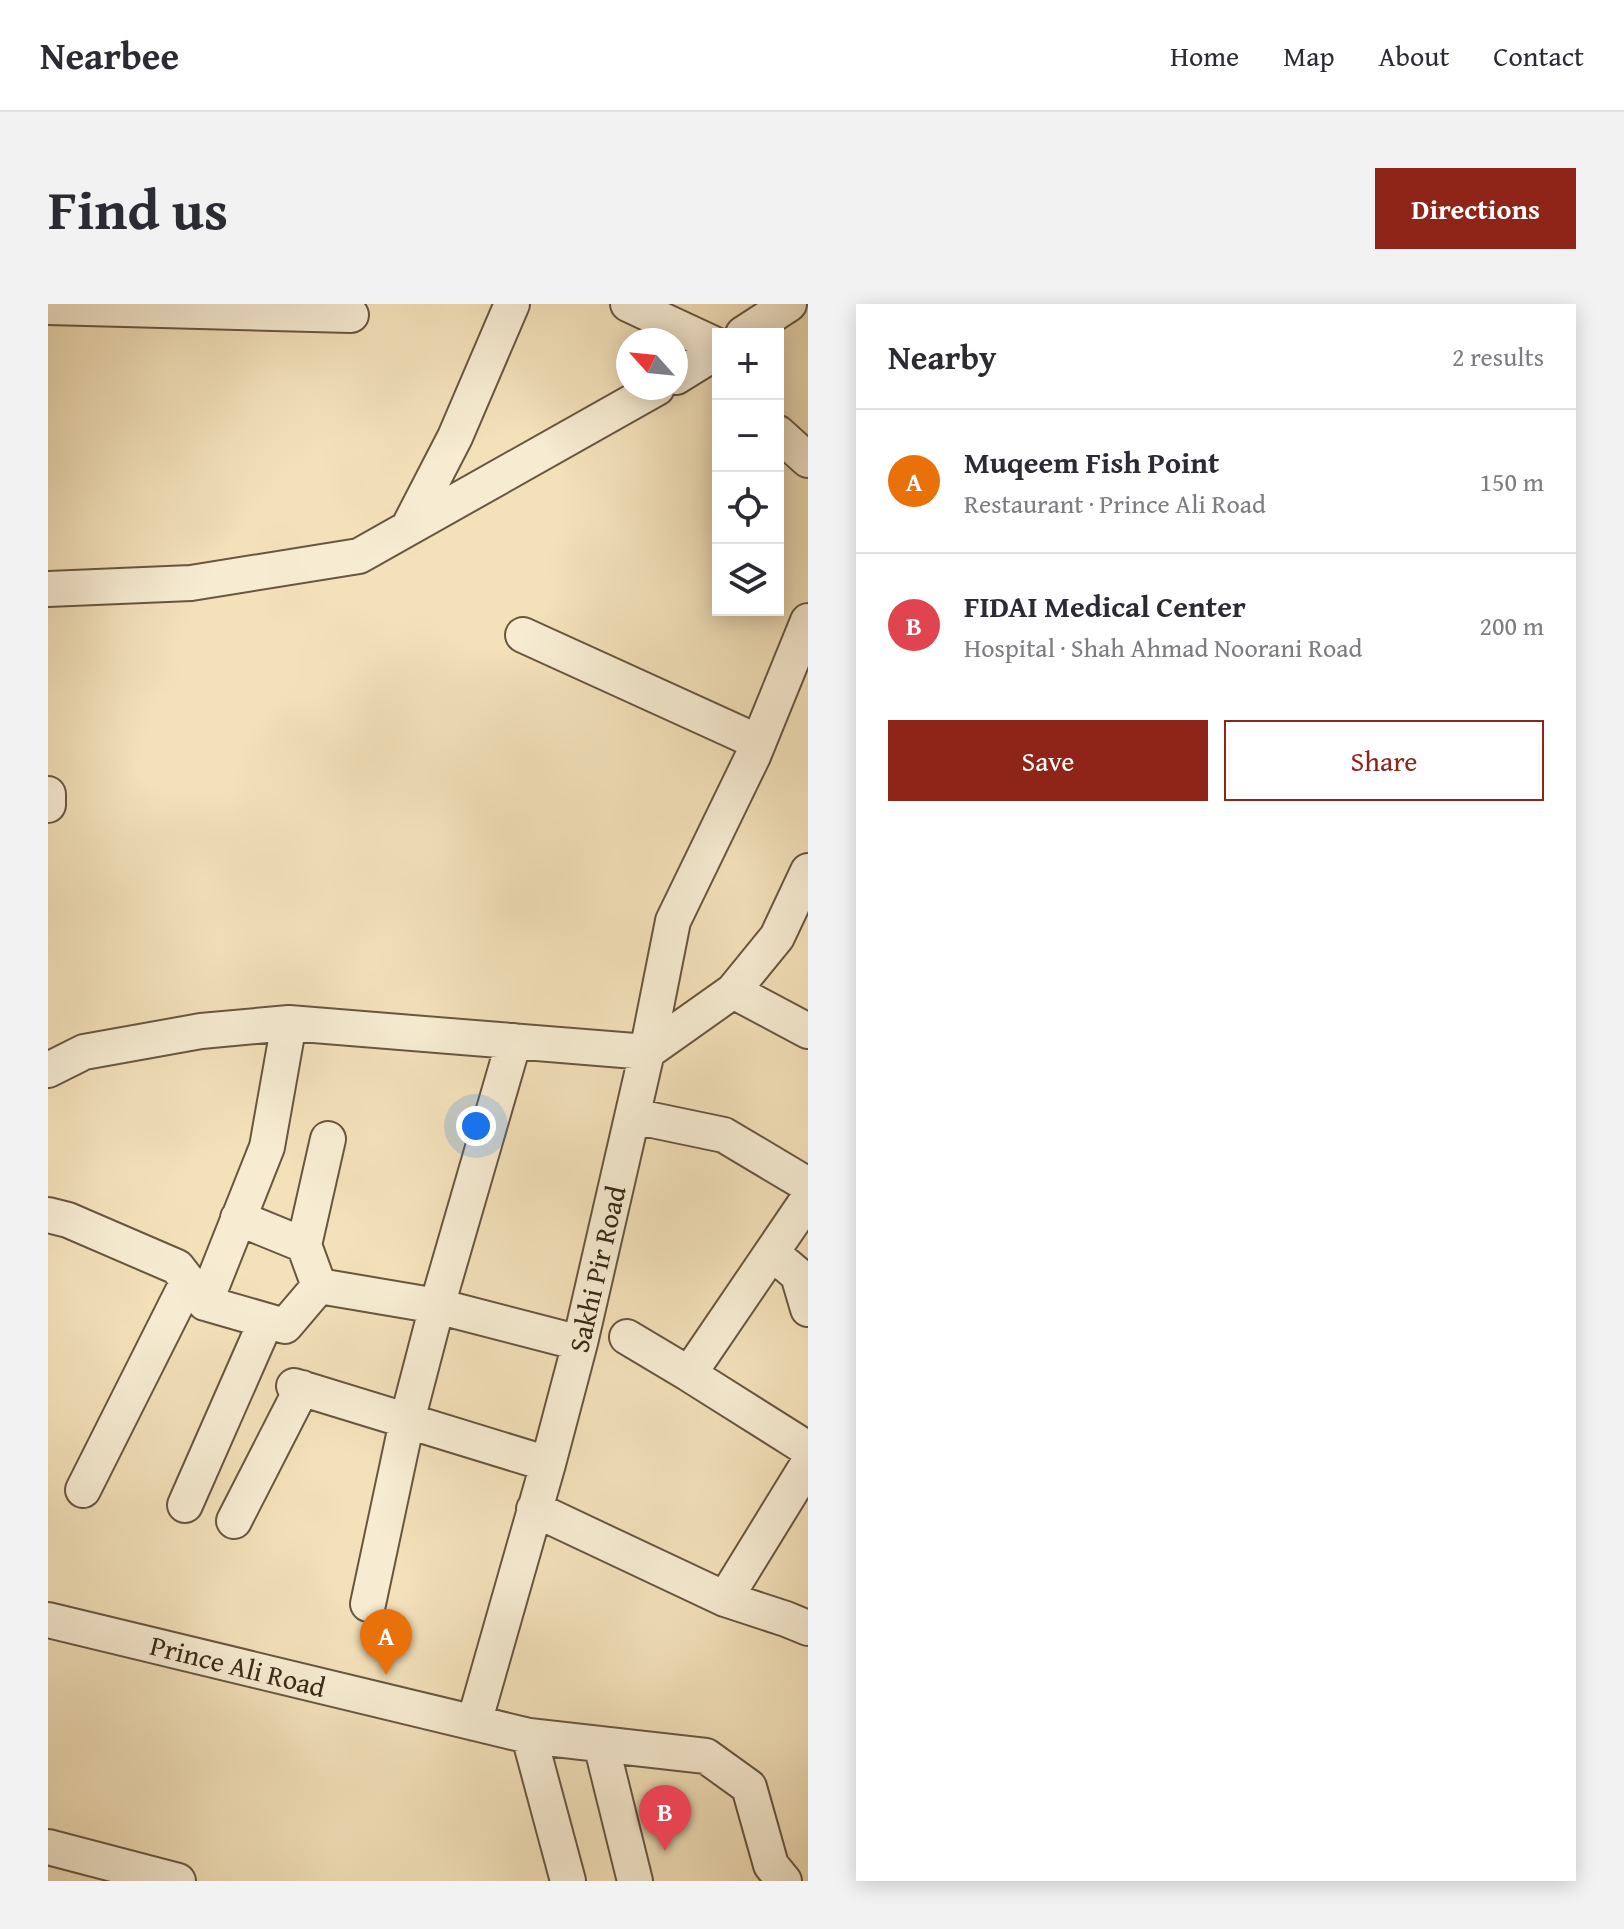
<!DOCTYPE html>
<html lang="en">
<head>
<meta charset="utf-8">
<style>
	:root { --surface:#fff; --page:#f2f2f3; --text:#2b2b33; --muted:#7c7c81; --line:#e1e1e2; --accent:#8f2418 }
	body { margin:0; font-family:"Gentium Book Plus",serif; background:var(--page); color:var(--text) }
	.controls { position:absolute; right:24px; top:24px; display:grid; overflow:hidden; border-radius:0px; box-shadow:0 4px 20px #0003 }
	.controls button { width:72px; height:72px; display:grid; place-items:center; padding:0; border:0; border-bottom:2px solid var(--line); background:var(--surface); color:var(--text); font:40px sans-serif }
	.compass { position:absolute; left:568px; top:24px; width:72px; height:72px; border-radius:50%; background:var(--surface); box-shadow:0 4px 20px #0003; rotate:297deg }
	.you { position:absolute; left:428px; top:822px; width:28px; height:28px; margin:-20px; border:6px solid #fff; border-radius:50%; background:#1a73e8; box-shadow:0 0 0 12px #1a73e833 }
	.badge { display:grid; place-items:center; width:52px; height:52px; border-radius:50%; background:var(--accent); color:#fff; font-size:26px; font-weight:700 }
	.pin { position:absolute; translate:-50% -66px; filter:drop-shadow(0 2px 4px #0008) }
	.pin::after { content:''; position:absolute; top:42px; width:28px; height:24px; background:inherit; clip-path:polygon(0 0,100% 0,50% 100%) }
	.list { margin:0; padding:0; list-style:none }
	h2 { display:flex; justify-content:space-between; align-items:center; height:104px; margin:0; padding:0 32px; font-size:34px }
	h2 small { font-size:26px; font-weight:400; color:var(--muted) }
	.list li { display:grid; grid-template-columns:52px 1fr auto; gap:24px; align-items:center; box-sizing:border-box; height:144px; padding:0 32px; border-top:2px solid var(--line) }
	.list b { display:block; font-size:30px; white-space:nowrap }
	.list p { margin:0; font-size:26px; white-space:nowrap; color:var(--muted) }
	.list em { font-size:26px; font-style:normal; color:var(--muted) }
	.actions { display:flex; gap:16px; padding:24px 32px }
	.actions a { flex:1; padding:18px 0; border:2px solid var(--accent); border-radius:0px; text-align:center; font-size:28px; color:var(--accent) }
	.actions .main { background:var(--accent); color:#fff }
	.icon { flex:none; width:44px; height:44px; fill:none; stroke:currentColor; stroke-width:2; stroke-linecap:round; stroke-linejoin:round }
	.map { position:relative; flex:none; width:760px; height:1577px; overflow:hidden; border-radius:0px }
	header { display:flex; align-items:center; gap:48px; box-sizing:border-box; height:112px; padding:0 40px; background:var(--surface); border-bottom:2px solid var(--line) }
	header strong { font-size:38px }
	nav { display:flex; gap:44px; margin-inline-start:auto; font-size:28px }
	.intro { display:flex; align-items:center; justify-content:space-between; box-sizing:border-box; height:192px; padding:0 48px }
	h1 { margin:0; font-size:56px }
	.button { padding:20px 36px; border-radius:0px; background:var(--accent); color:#fff; font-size:28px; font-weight:700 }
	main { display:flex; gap:48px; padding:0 48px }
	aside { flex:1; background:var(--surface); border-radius:0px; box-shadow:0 4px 20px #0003 }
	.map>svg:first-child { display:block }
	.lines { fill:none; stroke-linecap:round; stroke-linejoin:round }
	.minor-casing { stroke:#685640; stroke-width:38 }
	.minor { stroke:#f7ecd2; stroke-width:34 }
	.labels { text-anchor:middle; stroke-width:6; stroke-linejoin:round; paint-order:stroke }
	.street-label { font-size:28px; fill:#392818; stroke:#f7ecd2 }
</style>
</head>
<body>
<header>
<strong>Nearbee</strong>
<nav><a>Home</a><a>Map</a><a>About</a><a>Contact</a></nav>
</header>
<div class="intro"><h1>Find us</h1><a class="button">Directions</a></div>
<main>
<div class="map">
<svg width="760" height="1577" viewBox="0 0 760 1577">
	<rect width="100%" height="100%" fill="#f3e1ba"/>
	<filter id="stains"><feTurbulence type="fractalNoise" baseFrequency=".0025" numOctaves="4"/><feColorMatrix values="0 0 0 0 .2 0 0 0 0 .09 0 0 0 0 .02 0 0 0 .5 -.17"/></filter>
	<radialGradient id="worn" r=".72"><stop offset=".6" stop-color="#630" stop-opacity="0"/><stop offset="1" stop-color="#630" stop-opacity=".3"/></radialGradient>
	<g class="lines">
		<g class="minor-casing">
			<path id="minor" d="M580 0 670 42
				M0 3 303 11
				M695 30 741 0
				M628 73 670 47
				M730 129 760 156
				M360 224 407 133 464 0
				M0 285 143 279 311 252 609 84
				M475 331 710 438
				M0 490V501
				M685 687 760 727
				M0 766 36 748 153 727 241 719 599 748 625 617 705 452 760 317
				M585 812 676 831 760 881
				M0 911 20 916 129 963 157 999 237 1022 271 982 389 1002 532 1039
				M190 914 256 941 271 982
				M256 941 280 835
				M724 949 750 971 760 1005
				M157 999 219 843 241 719
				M579 1033 641 1070 760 1145
				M641 1070 760 895
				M246 1082 500 1160
				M35 1186 140 977
				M137 1201 218 1017
				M486 1205 677 1295 738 1315 760 1324
				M186 1217 254 1084
				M677 1295 760 1160
				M320 1300 359 1117 389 1002 466 737
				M0 1316 481 1432 658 1452 701 1483 723 1561 736 1577
				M426 1419 500 1160 532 1039 599 748 685 687 729 633 760 567
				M481 1432 520 1577
				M553 1440 587 1577
				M0 1543 130 1577"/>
		</g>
		<use href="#minor" class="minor"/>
	</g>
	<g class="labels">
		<g class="street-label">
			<text transform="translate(549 965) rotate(-77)" y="10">Sakhi Pir Road</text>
			<text transform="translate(190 1362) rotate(14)" y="10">Prince Ali Road</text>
		</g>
	</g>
	<rect width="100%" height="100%" filter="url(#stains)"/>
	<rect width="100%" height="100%" fill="url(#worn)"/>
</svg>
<div class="controls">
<button>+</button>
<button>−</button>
<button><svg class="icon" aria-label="locate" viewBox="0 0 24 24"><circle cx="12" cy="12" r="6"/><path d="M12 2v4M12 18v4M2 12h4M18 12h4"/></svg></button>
<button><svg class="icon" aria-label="layers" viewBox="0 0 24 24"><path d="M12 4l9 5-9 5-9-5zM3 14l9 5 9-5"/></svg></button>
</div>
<svg class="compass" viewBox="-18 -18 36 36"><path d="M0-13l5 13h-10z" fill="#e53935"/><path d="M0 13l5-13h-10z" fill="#7c7c81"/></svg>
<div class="you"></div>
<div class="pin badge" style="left:338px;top:1371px;background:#e8710a">A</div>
<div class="pin badge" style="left:617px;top:1547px;background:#e0444e">B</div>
</div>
<aside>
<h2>Nearby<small>2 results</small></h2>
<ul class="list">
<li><span class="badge" style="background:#e8710a">A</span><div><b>Muqeem Fish Point</b><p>Restaurant · Prince Ali Road</p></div><em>150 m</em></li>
<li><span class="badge" style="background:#e0444e">B</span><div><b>FIDAI Medical Center</b><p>Hospital · Shah Ahmad Noorani Road</p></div><em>200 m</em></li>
</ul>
<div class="actions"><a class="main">Save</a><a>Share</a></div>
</aside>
</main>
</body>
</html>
